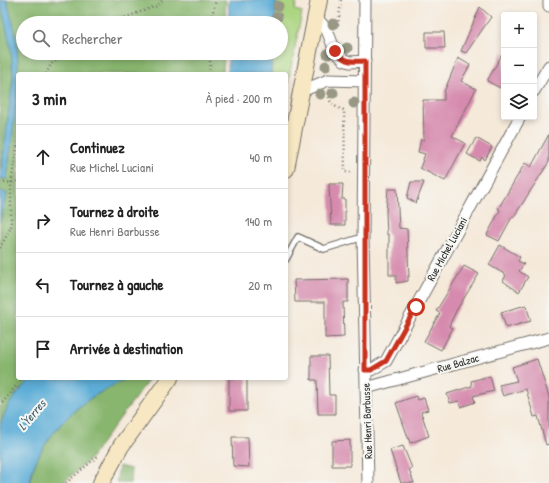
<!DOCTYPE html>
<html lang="fr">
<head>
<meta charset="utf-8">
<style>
	:root { --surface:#fff; --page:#f6f6f6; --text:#222; --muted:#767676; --line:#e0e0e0 }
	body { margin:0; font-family:"Patrick Hand",sans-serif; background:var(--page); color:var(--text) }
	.controls { position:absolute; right:12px; top:12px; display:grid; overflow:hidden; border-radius:4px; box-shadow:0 2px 6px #0003 }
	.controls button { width:36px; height:36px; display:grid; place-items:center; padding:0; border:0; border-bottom:1px solid var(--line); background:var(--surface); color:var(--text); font:20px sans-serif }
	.stop { position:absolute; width:12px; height:12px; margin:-9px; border:3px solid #c8321e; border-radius:50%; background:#fff }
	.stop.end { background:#c8321e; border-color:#fff; box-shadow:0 1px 4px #0008 }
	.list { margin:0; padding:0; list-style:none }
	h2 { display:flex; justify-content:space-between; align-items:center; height:52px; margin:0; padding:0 16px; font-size:17px }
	h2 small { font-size:13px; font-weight:400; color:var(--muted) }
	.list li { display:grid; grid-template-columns:26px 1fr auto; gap:12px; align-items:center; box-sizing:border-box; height:64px; padding:0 16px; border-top:1px solid var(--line) }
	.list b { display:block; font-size:15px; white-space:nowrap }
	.list p { margin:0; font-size:13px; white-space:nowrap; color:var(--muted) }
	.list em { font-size:13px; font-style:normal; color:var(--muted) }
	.icon { flex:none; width:22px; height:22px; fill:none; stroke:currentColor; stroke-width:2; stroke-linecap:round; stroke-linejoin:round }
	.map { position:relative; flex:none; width:549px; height:483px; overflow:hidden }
	.search { position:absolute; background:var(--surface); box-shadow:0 2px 6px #0003; left:16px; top:16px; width:272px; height:44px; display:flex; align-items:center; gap:10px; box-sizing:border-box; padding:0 14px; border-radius:22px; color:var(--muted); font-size:15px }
	.panel { position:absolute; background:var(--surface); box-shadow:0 2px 6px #0003; left:16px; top:72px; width:272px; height:308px; border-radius:4px }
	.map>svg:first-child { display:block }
	.green { fill:#abd580; stroke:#6b8056 }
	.forest { fill:#88b66e; stroke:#5a704c }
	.water { fill:#5dadd7; stroke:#446c81 }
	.building { fill:#d68aad }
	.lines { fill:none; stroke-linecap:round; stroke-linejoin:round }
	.lane-casing { stroke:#726e68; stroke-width:8 }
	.street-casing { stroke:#726e68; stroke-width:13 }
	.secondary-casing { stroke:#726e68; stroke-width:18 }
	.path { stroke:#726e68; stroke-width:2.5; stroke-dasharray:1 3; stroke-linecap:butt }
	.lane { stroke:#fff; stroke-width:5.5 }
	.street { stroke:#fff; stroke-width:11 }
	.secondary { stroke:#f7e8c3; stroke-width:16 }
	.tree { fill:#989885 }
	.route { stroke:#c8321e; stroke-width:5 }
	.labels { text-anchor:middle; stroke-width:4; stroke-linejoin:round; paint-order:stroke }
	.street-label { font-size:11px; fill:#2b2b2b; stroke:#f6f6f2 }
	.water-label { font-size:12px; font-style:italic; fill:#3c5867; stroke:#f6f6f2 }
</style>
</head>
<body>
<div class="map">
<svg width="549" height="483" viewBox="0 0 549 483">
	<rect width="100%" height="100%" fill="#f6f6f2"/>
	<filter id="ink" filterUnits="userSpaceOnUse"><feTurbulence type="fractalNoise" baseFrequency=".025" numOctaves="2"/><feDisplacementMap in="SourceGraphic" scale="8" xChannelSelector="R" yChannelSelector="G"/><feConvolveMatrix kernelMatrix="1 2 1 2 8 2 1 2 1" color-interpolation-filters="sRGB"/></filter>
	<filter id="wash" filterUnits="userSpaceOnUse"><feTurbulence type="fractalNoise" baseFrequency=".012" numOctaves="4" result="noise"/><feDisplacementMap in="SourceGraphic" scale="16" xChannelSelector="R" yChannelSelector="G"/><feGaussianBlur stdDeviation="0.9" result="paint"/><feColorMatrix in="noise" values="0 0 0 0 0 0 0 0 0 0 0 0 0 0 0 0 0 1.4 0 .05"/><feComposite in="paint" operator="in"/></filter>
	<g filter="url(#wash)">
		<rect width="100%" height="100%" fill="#f5e9d9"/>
		<path class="green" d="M277 0H297L295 10 302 12 286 92V74H271L273 53H281V23H275Z"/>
		<path class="forest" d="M0 0H226L225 23H23V53H224L223 74H18V378H36L17 391 0 429Z
			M126 378H150L89 460 63 483H30C33 452 65 415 91 398 102 391 114 386 126 378Z
			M119 466 131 469 130 483H116Z"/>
		<path class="water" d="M0 0H7C10 15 16 30 17 45 21 90 12 134 7 179H0L13 78 11 50Z
			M229 0H277L275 23H228Z
			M228 53H273L271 74H228Z
			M0 191 7 193 0 222Z
			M30 378H126C114 386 102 391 91 398 65 415 33 452 30 483H0V425L8 405Z"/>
		<g id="blocks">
			<path class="building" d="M480 7 491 17 466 53 461 51Z
				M426 32H444L445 48H426Z
				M504 51V90L487 81Z
				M458 58 470 65 461 81 476 89 452 136 465 143 445 181 420 168 425 154 418 152 421 139 424 140 423 100H444V92Z
				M549 134V162L513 218 512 217 499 241 487 235 500 210 498 209 525 163 531 167Z
				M476 138 492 147 485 160 482 157 480 161 467 154Z
				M411 182H424L416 203 407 198Z
				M329 184H343L342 199H345V225H331Z
				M388 189H397L399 228 407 229 409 277 408 276V281L396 283V275H389V235H387L386 212Z
				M500 245 520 257 518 261 524 264 519 271 528 277 519 292 503 281 506 275 489 265Z
				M464 266 479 274 456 311 449 326 453 328 441 350 424 341 440 313 436 311Z
				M348 279V302H343L344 337 325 338V302H295L294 280Z
				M526 305 531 321 506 328 501 312Z
				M311 356H328L329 395H335V414H318L317 380H311Z
				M537 359 549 397V444L546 445 538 416 534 417 526 389 503 396 499 385 517 381 512 367Z
				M490 376 494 391 473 396 475 402 461 407 459 401 450 403 447 394 472 386 471 381Z
				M229 378H247V411H229Z
				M416 396 418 400 424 398 428 410 421 412 429 436 410 443 396 403Z
				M232 437H248L249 467 233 466Z
				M350 440V466H332V441Z
				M403 446 412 468 409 469 414 483H401L390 450Z"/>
		</g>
	</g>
	<g filter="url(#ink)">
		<use href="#blocks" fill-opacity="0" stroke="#726e68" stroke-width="1"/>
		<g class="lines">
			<g class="lane-casing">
				<path id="lane" d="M286 259 298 237 324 249 363 237"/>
			</g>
			<g class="street-casing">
				<path id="street" d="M365 0 363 237 368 483
					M549 0V6
					M316 17 327 30 335 51 344 60 350 62 365 61
					M302 91 328 80 364 81
					M534 91 549 66
					M365 370H371L386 361 520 117
					M366 388 549 338"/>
			</g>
			<g class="secondary-casing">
				<path id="secondary" d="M286 169 319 0
					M101 483 121 446 170 378"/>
			</g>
			<path class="path" d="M110 23 157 6 163 0
				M210 23 216 0
				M338 25 341 0
				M46 74 51 64 68 53
				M210 74V53
				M328 93C330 105 333 106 344 110L345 172H352
				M0 183 18 182
				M0 248 11 227V182L18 143
				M0 406 22 378
				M66 483 98 456"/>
			<use href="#lane" class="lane"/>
			<use href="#street" class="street"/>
			<use href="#secondary" class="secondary"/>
		</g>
		<g class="tree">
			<circle cx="278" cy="6" r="5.5"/>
			<circle cx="277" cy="17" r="5.5"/>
			<circle cx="333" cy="24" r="5.5"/>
			<circle cx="347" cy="48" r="5.5"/>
			<circle cx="328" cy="54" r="5.5"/>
			<circle cx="326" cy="66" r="5.5"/>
			<circle cx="333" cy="93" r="5.5"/>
			<circle cx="320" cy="94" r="5.5"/>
			<circle cx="354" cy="103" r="5.5"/>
		</g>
	</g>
	<g class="lines" filter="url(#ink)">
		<path class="route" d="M335 51C345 62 350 62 365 61V370H371L386 361 416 307"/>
	</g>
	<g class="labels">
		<g class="street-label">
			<text transform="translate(447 249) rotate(-61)" y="4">Rue Michel Luciani</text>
			<text transform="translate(458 363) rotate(-16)" y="4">Rue Balzac</text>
			<text transform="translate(367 421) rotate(-92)" y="4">Rue Henri Barbusse</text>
		</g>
		<g class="water-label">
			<text transform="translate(32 415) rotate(-50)" y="4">L'Yerres</text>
		</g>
	</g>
</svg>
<div class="controls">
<button>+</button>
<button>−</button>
<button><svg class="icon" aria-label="layers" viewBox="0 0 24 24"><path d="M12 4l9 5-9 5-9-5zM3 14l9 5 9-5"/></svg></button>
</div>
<div class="stop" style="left:416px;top:307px"></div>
<div class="stop end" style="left:335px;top:51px"></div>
<div class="search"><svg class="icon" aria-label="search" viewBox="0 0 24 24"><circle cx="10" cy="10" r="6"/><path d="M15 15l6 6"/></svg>Rechercher</div>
<section class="panel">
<h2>3 min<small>À pied · 200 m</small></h2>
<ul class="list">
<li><svg class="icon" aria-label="ahead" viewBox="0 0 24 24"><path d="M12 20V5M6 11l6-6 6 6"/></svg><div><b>Continuez</b><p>Rue Michel Luciani</p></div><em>40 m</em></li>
<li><svg class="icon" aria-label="right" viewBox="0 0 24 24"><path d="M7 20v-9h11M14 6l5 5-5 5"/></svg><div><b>Tournez à droite</b><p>Rue Henri Barbusse</p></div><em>140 m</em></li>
<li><svg class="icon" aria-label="left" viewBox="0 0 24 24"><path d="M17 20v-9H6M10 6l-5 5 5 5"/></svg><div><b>Tournez à gauche</b></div><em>20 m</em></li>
<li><svg class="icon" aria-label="arrive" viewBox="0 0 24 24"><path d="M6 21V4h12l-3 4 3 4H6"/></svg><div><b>Arrivée à destination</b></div></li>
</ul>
</section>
</div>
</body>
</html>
